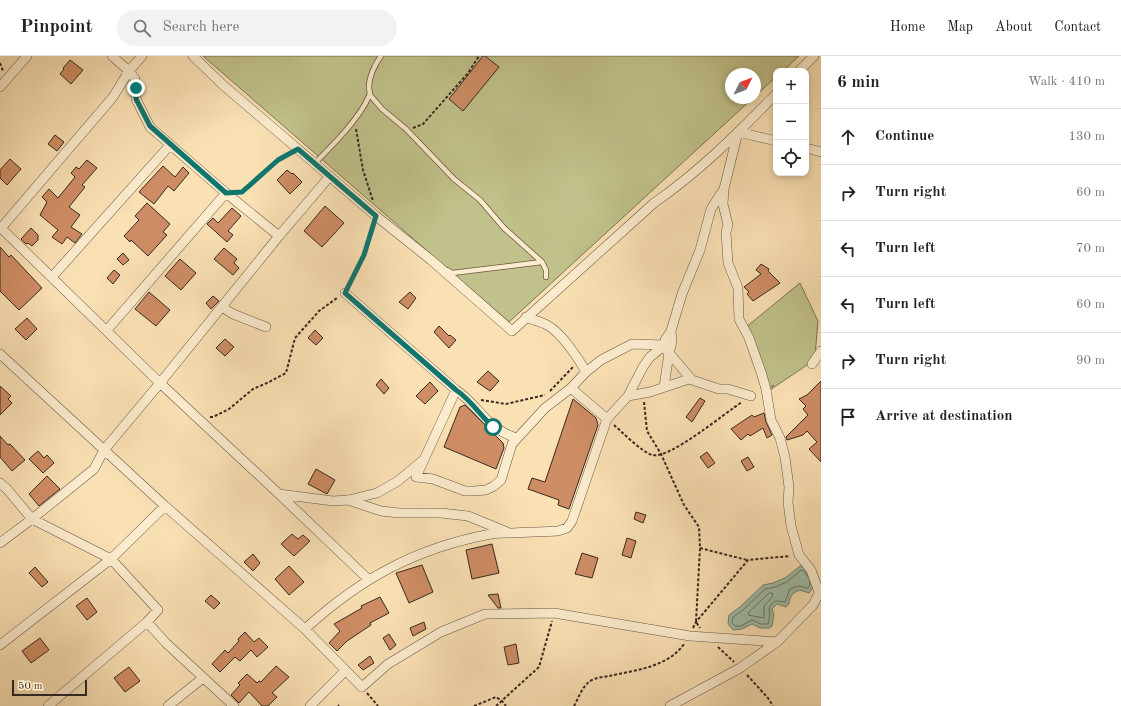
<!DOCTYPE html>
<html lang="en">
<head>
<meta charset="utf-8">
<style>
	:root { --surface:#fff; --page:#f2f2f2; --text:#222; --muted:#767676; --line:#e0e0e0 }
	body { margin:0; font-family:"Old Standard TT",serif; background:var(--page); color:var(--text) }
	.controls { position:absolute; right:12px; top:12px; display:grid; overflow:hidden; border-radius:8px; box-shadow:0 2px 6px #0003 }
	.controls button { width:36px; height:36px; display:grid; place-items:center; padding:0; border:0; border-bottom:1px solid var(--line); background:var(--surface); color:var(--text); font:20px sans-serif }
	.compass { position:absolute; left:725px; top:12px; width:36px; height:36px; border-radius:50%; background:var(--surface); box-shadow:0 2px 6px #0003; rotate:48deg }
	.scale { position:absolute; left:12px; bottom:10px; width:75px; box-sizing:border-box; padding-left:4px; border:2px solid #362822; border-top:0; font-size:11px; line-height:14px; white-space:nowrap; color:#362822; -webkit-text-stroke:3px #fcecce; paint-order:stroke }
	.stop { position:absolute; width:12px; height:12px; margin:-9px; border:3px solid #0f766e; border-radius:50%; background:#fff }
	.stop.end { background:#0f766e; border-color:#fff; box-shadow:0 1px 4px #0008 }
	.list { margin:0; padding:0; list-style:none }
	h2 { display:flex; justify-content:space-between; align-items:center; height:52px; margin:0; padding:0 16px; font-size:17px }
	h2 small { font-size:13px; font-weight:400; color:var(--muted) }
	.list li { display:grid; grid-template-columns:26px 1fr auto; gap:12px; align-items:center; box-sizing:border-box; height:56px; padding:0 16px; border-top:1px solid var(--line) }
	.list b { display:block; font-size:15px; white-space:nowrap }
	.list em { font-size:13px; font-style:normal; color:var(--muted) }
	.icon { flex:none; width:22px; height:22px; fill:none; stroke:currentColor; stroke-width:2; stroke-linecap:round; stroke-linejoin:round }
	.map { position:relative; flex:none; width:821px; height:650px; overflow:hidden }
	header { display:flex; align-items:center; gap:24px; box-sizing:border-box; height:56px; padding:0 20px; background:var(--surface); border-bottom:1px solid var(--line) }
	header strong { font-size:19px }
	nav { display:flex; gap:22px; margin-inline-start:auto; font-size:14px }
	.search { width:280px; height:36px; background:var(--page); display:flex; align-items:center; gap:10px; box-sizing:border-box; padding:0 14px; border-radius:22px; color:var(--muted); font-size:15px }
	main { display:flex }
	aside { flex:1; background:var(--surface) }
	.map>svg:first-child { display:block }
	.green { fill:#c1c28b; stroke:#7c7556 }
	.water { fill:#9fbea9; stroke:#758273 }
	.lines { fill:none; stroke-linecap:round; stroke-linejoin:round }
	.shore { stroke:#6a7366; stroke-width:1 }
	.building { fill:#cf8d65; stroke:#362822 }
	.lane-casing { stroke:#675646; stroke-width:6 }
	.street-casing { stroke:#675646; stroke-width:10 }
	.path { stroke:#362822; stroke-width:2; stroke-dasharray:3 2; stroke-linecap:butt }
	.lane { stroke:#fcecce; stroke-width:4.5 }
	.street { stroke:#fcecce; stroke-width:9 }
	.route { stroke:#0f766e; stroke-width:5 }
</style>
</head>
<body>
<header>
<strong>Pinpoint</strong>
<div class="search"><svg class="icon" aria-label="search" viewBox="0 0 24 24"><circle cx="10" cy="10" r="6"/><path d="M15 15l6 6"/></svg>Search here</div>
<nav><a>Home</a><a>Map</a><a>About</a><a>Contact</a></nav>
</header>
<main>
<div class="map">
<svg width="821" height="650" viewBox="0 0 821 650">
	<rect width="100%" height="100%" fill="#fae1b4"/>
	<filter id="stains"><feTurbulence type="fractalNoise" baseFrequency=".005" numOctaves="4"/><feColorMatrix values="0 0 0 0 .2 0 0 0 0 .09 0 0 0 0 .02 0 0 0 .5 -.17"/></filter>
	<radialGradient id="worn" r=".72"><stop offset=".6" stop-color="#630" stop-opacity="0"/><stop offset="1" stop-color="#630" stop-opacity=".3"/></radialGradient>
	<path class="green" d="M203 0H799L783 15H776V21L755 40V18H731V42H753L509 266Z
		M800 227 818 265 815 300 807 309 770 334 774 329 766 333 745 272Z"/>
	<path class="water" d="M800 510 807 512 814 530 809 537 800 534C792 537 790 540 789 548L786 551 777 548 772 553 774 558 772 570 769 572H760L752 568 742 573 733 574 728 568 729 559 740 551 763 529 773 527 785 522Z"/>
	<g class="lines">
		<path class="shore" d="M808 521 804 515 801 514 787 526 775 531 765 533 743 554 733 561 732 567 735 570H741L752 564 761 568H768L770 559 769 552C774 543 776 545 785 546L790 533 799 530 808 532 810 529 809 525
			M772 537 773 540 764 550V562L748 559 749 556 768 538Z"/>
	</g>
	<path class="building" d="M483 0H485L499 11 463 55 449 43Z
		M70 4 83 14 71 28 60 18 64 13 63 12Z
		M55 79 64 86 57 95 48 88Z
		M10 103 21 113 7 129 0 122V114Z
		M87 104 97 112 82 129 85 131 69 151 80 159 71 171 82 178 75 187 67 181 62 188 52 181 58 174 40 159 47 146 42 141 49 133 58 142 75 121 71 117 76 111 79 113Z
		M163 110 175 121 183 111 189 117 174 135 168 130 154 148 139 136Z
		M287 114 292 118 293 117 302 126 290 138 277 124Z
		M147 147 170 168 163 176 167 179 148 200 131 184 130 186 124 180 139 164 135 160Z
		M325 150 344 167 322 191 304 175Z
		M232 152 241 160 228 175 233 179 227 186 207 168 213 162 218 167Z
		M31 172 38 179V184L32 190 28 187 26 188 21 183Z
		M0 191 9 201 11 199 42 232 19 254 0 235Z
		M224 192 237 203 234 207 239 212 233 219 214 203Z
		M123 197 129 204 123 209 117 203Z
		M180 203 196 217 181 234 165 220Z
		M761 208 769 213 768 215 780 227 753 245 747 238 749 236 744 231 761 218 756 214Z
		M114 214 120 219 113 228 107 222Z
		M149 236 170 254 156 270 135 253Z
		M410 236 416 242 408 253 399 246Z
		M213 240 219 245 211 253 206 247Z
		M27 262 37 273 26 284 15 273Z
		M439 270 449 280 450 279 456 284 449 292 434 276Z
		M315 274 323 282 316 289 308 282Z
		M225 283 234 291 225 300 216 292Z
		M488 315 499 325 490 335 477 326Z
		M381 323 389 332 384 338 376 329Z
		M821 325V406L809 393 817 386 807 375 803 379 787 384 786 381 808 359 803 353 806 350 799 343 807 339Z
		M430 326 438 335 425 348 416 340Z
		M0 330 11 340 8 343 12 347 0 359Z
		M700 342 705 345 692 366 686 361Z
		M573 343 596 362 598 369 569 453 558 449 559 444 528 433 532 422 545 426Z
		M465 349 503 387 504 392 496 413 444 391 460 351Z
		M764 357 766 366 772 379 767 382 763 372 750 380 748 378 741 384 731 373 752 359 754 361Z
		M0 380 8 389 10 388 25 404 12 415 0 401Z
		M38 395 44 402 47 399 54 407 43 417 29 403Z
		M707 396 715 407 708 412 700 401Z
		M748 401 754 411 747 415 741 405Z
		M316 413 335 424 327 438 308 428Z
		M47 420 60 433 39 450 29 438Z
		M636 456 646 459 643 467 634 463Z
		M292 478 298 483 303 479 310 485 294 500 281 488Z
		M627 482 636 485 631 502 622 499Z
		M492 488 499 517 472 523 466 494Z
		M582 497 598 502 592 522 575 518Z
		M253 498 260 507 253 515 244 506Z
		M422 509 433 536 409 547 396 517Z
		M289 510 304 526 289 539 275 523Z
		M35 511 48 526 42 531 29 517Z
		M498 538 501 552H498L488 539Z
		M211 539 220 547 214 553 205 545Z
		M380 541 389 557 370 567 371 569 347 585 337 595 329 587 340 575 334 568 362 552 361 550Z
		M87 542 97 556 87 564 76 550Z
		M424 566 426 573 413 580 410 572Z
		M245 576 254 586 259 582 268 591 257 601 251 594 240 605 235 601 220 616 212 608 225 594 228 597 239 585 238 583Z
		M389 578 396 589 390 594 383 582Z
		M40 582 49 594 31 607 22 595Z
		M516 588 519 607 508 609 504 591Z
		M370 600 374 607 363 614 358 609Z
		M276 610 289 621 272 637 277 641 268 650H262L249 636 239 647 231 639 240 629 238 627 247 618 257 627 259 625 261 626Z
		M129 611 140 625 125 636 114 622Z"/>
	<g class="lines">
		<g class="lane-casing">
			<path id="lane" d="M370 39 382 53 406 73 454 123 480 144 504 172 542 206 546 214V221
				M315 107C332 90 360 62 369 40 371 37 369 35 369 31 369 21 375 8 381 0
				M447 214 452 217 542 206"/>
		</g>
		<g class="street-casing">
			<path id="street" d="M112 0 129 15 135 23 136 43 150 71 226 137 279 180
				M193 0 223 29 376 160 431 204 512 275 654 147C699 116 738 77 776 38
				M799 15 814 0
				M0 31 27 0
				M776 85 738 76 724 133 723 148 728 169 726 176 728 207 738 232 739 263 749 282 761 316 766 333 771 364 780 382 785 401 789 431 788 446 791 470 799 499 811 514 819 536
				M806 92 821 96
				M0 171 160 327 279 438 368 523
				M1 172 113 41 129 15 142 0
				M52 221 170 89
				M345 237 456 334C480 350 486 373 517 382
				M222 251 233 258 266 271
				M526 261C533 264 541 266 547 269 561 276 579 303 586 316
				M107 274 226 137
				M671 275 672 286 669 297 692 324
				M0 298 165 450 305 573 362 631 388 608 441 576 485 558 554 557 690 580 777 586
				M812 308 821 295
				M664 331 669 297 667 295
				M571 332 607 363
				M456 334 416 421 433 423 465 435H474L486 434 494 430 501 424 512 388 545 352 571 332 586 316 601 304 632 288 665 289
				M628 340 650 336 689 323 719 333H728L751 340
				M0 427 7 433 32 463 111 503 158 554 147 566 48 650
				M279 438 333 445 348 444 377 437 398 425 422 405
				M348 444 381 455 399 457H441L468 460 507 476
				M0 487 32 463 94 413 104 394 160 327 279 180 330 120
				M147 566 166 587 234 650
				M305 573C361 522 416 492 491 478 498 477 505 477 512 477 527 476 543 476 558 475L567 472 572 465 607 363 628 340 643 311 650 301 665 289V284L671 275 682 238 700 194 711 153 724 133
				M0 589 111 503 165 450
				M168 650 203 622
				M310 650 345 615
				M670 650 740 612 777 586 813 549 821 533"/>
		</g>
		<path class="path" d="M0 7 3 15
			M413 72 423 68 468 17 479 0
			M356 73 363 114 373 145
			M239 136H242L278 104 289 98
			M349 229 364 199 373 170
			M550 335 573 311
			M481 344 506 348 545 339
			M644 346 647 375 661 398 684 449 699 471 700 492 696 566 700 572
			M210 361H213L229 353 253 333 267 327 286 317 295 282 319 255 337 242
			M614 369C623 377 642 396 652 399 669 404 726 356 742 346
			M700 492 747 504
			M693 572 696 566 748 504 790 500
			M718 591 734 606
			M747 619 768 642 773 650
			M367 637 378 650
			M338 649 339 650
			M474 650 496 641 502 645 506 650
			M496 650 539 611 552 565
			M574 650C578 643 582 631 589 626 593 622 603 621 609 620 636 614 668 611 684 588"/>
		<use href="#lane" class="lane"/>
		<use href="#street" class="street"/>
	</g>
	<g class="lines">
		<path class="route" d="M136 32V43L150 70 226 137 242 136 278 104 298 93 376 160 364 199 345 237 456 334C471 344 480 359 493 371"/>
	</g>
	<rect width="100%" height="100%" filter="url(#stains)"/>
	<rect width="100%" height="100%" fill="url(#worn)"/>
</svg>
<div class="controls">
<button>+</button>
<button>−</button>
<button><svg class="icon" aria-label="locate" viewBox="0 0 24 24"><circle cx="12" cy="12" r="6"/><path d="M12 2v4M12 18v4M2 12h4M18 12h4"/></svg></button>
</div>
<svg class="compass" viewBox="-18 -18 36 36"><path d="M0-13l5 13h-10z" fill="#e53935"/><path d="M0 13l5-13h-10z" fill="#767676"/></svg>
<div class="scale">50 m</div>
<div class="stop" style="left:493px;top:371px"></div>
<div class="stop end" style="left:136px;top:32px"></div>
</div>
<aside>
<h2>6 min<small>Walk · 410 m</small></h2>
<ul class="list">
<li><svg class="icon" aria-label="ahead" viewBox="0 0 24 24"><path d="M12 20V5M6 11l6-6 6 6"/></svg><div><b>Continue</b></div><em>130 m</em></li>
<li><svg class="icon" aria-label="right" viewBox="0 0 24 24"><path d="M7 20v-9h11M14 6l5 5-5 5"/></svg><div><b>Turn right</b></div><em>60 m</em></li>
<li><svg class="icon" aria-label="left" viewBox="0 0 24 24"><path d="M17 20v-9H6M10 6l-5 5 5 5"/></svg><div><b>Turn left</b></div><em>70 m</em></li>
<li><svg class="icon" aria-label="left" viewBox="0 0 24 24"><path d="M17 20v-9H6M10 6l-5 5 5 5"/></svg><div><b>Turn left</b></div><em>60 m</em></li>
<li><svg class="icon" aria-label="right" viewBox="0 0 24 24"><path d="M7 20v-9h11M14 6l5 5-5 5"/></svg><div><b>Turn right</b></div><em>90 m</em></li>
<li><svg class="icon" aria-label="arrive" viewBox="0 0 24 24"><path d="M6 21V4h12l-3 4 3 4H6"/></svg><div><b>Arrive at destination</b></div></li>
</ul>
</aside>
</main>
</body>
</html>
